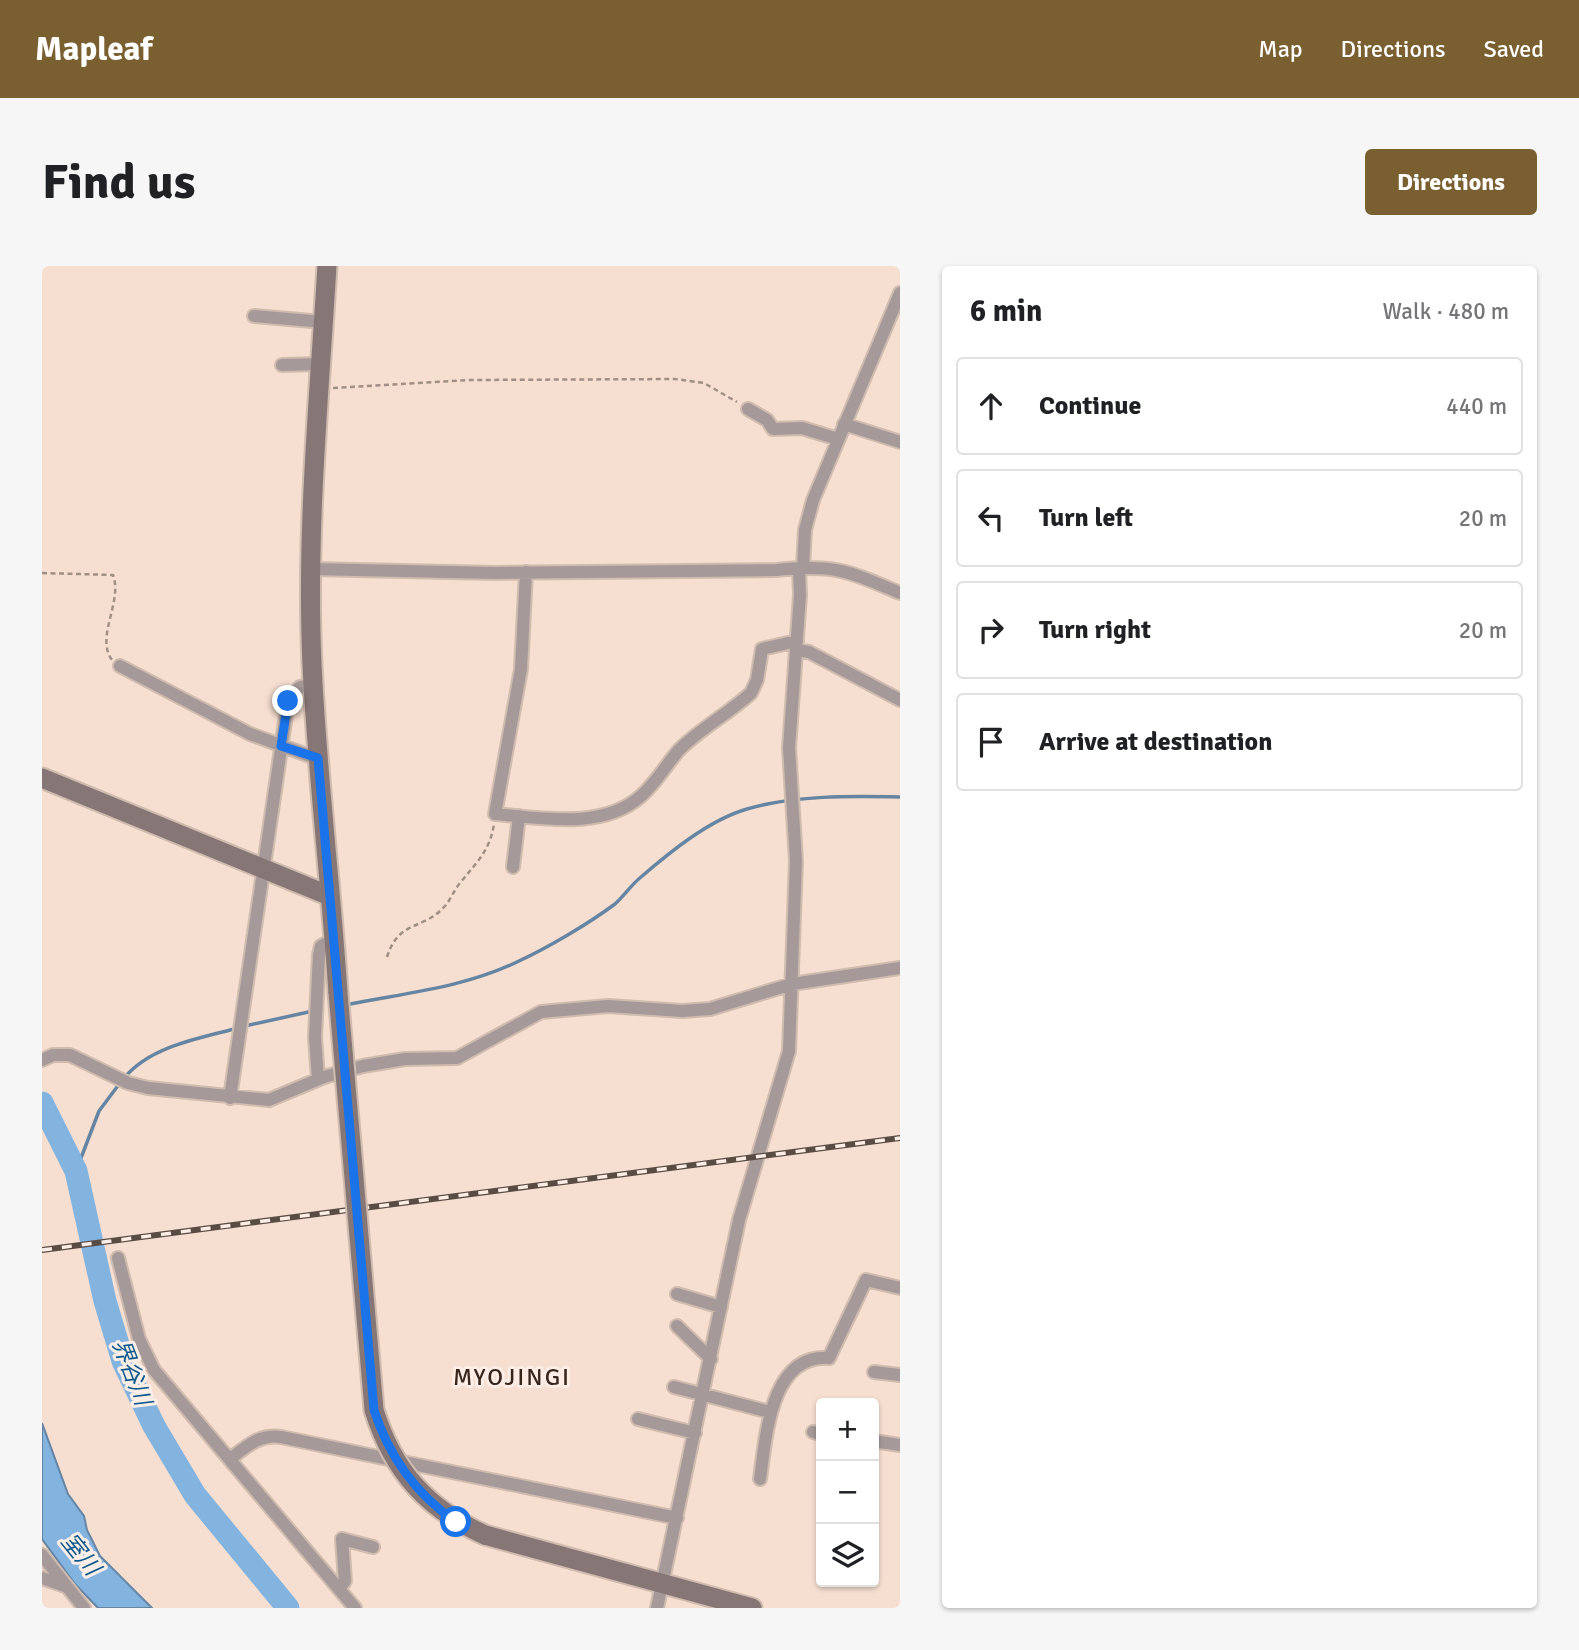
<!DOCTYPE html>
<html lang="en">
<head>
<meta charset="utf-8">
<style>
	:root { --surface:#fff; --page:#f6f6f6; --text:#202124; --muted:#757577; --line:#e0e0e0; --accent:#7a5f31 }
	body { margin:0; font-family:Signika,"Noto Sans JP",sans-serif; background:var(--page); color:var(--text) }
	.controls { position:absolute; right:21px; bottom:21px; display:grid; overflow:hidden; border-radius:7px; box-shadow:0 2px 5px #0004 }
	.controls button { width:63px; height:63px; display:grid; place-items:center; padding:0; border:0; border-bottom:2px solid var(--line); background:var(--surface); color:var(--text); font:35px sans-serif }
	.stop { position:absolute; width:21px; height:21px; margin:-16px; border:5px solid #1a73e8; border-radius:50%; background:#fff }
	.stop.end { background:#1a73e8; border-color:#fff; box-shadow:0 2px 7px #0008 }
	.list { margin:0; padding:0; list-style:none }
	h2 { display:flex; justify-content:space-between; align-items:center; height:91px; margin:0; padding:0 28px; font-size:30px }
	h2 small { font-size:23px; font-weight:400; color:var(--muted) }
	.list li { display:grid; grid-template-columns:46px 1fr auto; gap:21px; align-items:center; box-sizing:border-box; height:98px; margin:0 14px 14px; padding:0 14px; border:2px solid var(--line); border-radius:7px }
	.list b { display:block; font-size:26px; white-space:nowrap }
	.list em { font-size:23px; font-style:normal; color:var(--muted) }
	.icon { flex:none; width:38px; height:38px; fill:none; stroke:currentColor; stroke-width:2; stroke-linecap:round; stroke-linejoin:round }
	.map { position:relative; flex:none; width:858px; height:1342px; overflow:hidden; border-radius:7px }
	header { display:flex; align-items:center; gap:42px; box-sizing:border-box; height:98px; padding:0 35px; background:var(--accent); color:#fff }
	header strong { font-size:33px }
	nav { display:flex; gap:38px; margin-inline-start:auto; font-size:24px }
	.intro { display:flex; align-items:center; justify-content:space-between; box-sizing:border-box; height:168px; padding:0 42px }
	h1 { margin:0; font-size:49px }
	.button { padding:18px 32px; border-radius:7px; background:var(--accent); color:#fff; font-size:24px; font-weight:700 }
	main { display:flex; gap:42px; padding:0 42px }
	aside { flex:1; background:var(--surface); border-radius:7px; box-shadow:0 2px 5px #0004 }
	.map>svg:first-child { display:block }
	.water { fill:#83b3df; stroke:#6685a3; stroke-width:2 }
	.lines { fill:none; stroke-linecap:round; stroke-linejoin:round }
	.stream { stroke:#6685a3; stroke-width:3.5 }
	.river { stroke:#83b3df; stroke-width:23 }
	.street-casing { stroke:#d0bcaf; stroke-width:16 }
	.secondary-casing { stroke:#d0bcaf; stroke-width:23 }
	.path { stroke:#a08f85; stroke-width:2.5; stroke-dasharray:5 3.5; stroke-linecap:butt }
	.street { stroke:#a6999a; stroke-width:12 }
	.secondary { stroke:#877676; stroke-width:19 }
	.rail-casing { stroke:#584c45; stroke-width:6 }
	.rail { stroke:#fceee6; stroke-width:3.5; stroke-dasharray:10; stroke-linecap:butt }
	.secondary-bridge-casing { stroke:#d0bcaf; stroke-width:23; stroke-linecap:butt }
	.secondary-bridge { stroke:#877676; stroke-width:19 }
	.route { stroke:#1a73e8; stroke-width:9 }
	.labels { text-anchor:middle; stroke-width:6; stroke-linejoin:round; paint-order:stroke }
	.water-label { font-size:23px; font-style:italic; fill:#08598e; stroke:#fceee6 }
	.quarter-label { font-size:24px; letter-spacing:2px; fill:#38261c; stroke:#fceee6 }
</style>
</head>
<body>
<header>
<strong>Mapleaf</strong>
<nav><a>Map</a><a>Directions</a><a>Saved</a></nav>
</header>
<div class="intro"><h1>Find us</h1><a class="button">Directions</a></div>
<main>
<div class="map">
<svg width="858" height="1342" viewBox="0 0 858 1342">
	<rect width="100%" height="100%" fill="#f6dfd1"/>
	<path class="water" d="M0 1157 26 1228 42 1250 45 1264 58 1290 110 1342H56L33 1318 0 1273Z"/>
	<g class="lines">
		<path class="stream" d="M303 739C362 727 422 722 477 695 507 681 546 658 573 638 582 630 589 619 599 611 628 586 667 554 705 543 753 529 808 530 858 531
			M203 760 271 745
			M83 811C109 780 158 772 196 762
			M34 905 57 845 78 817"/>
		<path class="river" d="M0 837 34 905 63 1035 81 1095 112 1160 153 1229 246 1342"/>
		<g class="street-casing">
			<path id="street" d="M212 50 281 56
				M240 99 279 98
				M706 143 725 154 731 163 760 162 796 173
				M802 158 858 176
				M761 301 763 264 771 234 858 27
				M269 303 453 307 735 304C793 298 806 305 858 327
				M484 306 479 403 453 548C500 552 561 564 599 530 614 517 624 499 637 484 659 462 686 448 709 427L715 414 720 383 755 375
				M754 384 767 386 858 434
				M78 400 208 468 276 493
				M471 601 477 550
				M0 794 11 789H28L86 817 106 822 227 834 282 811 321 800 363 793 415 792 499 746 566 740 640 745 668 743 750 718 858 702
				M276 813 273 771 277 689 279 680 291 674
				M188 832 246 435 258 421 271 418
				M76 992 97 1073 112 1104 313 1342
				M635 1028 679 1041
				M635 1060 669 1093
				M832 1106 858 1109
				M632 1121 728 1146
				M596 1153 653 1167
				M771 1166 779 1168
				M832 1175 858 1179
				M188 1193C205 1180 217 1168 239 1171L635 1252
				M718 1213C724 1171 728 1088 787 1092L824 1014 858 1022
				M0 1289 42 1342
				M0 1312 23 1320
				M297 1323 303 1315 300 1273 331 1281
				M615 1342 697 954 747 785 754 595 747 482 758 329 757 302"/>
		</g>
		<g class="secondary-casing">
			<path id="secondary" d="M285 0C277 132 264 266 270 398 275 508 289 618 296 727
				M0 512 288 630
				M443 1269 710 1342"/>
		</g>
		<path class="path" d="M291 122 428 114 633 113 662 117 695 136
			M0 307 71 309C81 336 53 371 70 394
			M345 691C357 653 381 665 403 640 409 633 412 624 418 617 434 597 448 585 452 558"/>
		<use href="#street" class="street"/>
		<use href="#secondary" class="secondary"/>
		<g class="rail-casing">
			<path id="rail" d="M0 984 858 872"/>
		</g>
		<use href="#rail" class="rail"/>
		<g class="secondary-bridge-casing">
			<path id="secondary-bridge" d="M296 727 332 1144C351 1205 385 1243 443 1269"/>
		</g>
		<use href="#secondary-bridge" class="secondary-bridge"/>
	</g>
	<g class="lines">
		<path class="route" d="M246 435 239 480 276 492 332 1144C347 1191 374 1228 414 1256"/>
	</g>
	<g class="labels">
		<g class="water-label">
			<text transform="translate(90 1106) rotate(69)" y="8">界谷川</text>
			<text transform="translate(39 1288) rotate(51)" y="8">室川</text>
		</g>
		<g class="quarter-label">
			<text x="470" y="1119">MYOJINGI</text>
		</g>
	</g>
</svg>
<div class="controls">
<button>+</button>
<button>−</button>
<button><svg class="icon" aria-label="layers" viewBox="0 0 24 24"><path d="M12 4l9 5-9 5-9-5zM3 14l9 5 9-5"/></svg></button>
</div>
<div class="stop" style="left:414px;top:1256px"></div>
<div class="stop end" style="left:246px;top:435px"></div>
</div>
<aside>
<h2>6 min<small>Walk · 480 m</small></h2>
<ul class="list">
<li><svg class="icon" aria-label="ahead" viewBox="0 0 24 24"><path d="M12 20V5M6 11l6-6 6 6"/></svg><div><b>Continue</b></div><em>440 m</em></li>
<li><svg class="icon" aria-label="left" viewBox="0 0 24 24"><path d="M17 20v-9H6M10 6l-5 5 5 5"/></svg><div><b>Turn left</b></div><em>20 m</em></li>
<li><svg class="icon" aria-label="right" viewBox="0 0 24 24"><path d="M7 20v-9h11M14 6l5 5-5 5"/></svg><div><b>Turn right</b></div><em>20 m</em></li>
<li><svg class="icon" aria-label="arrive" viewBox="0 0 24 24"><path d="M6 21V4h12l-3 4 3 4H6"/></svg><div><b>Arrive at destination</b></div></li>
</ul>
</aside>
</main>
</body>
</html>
